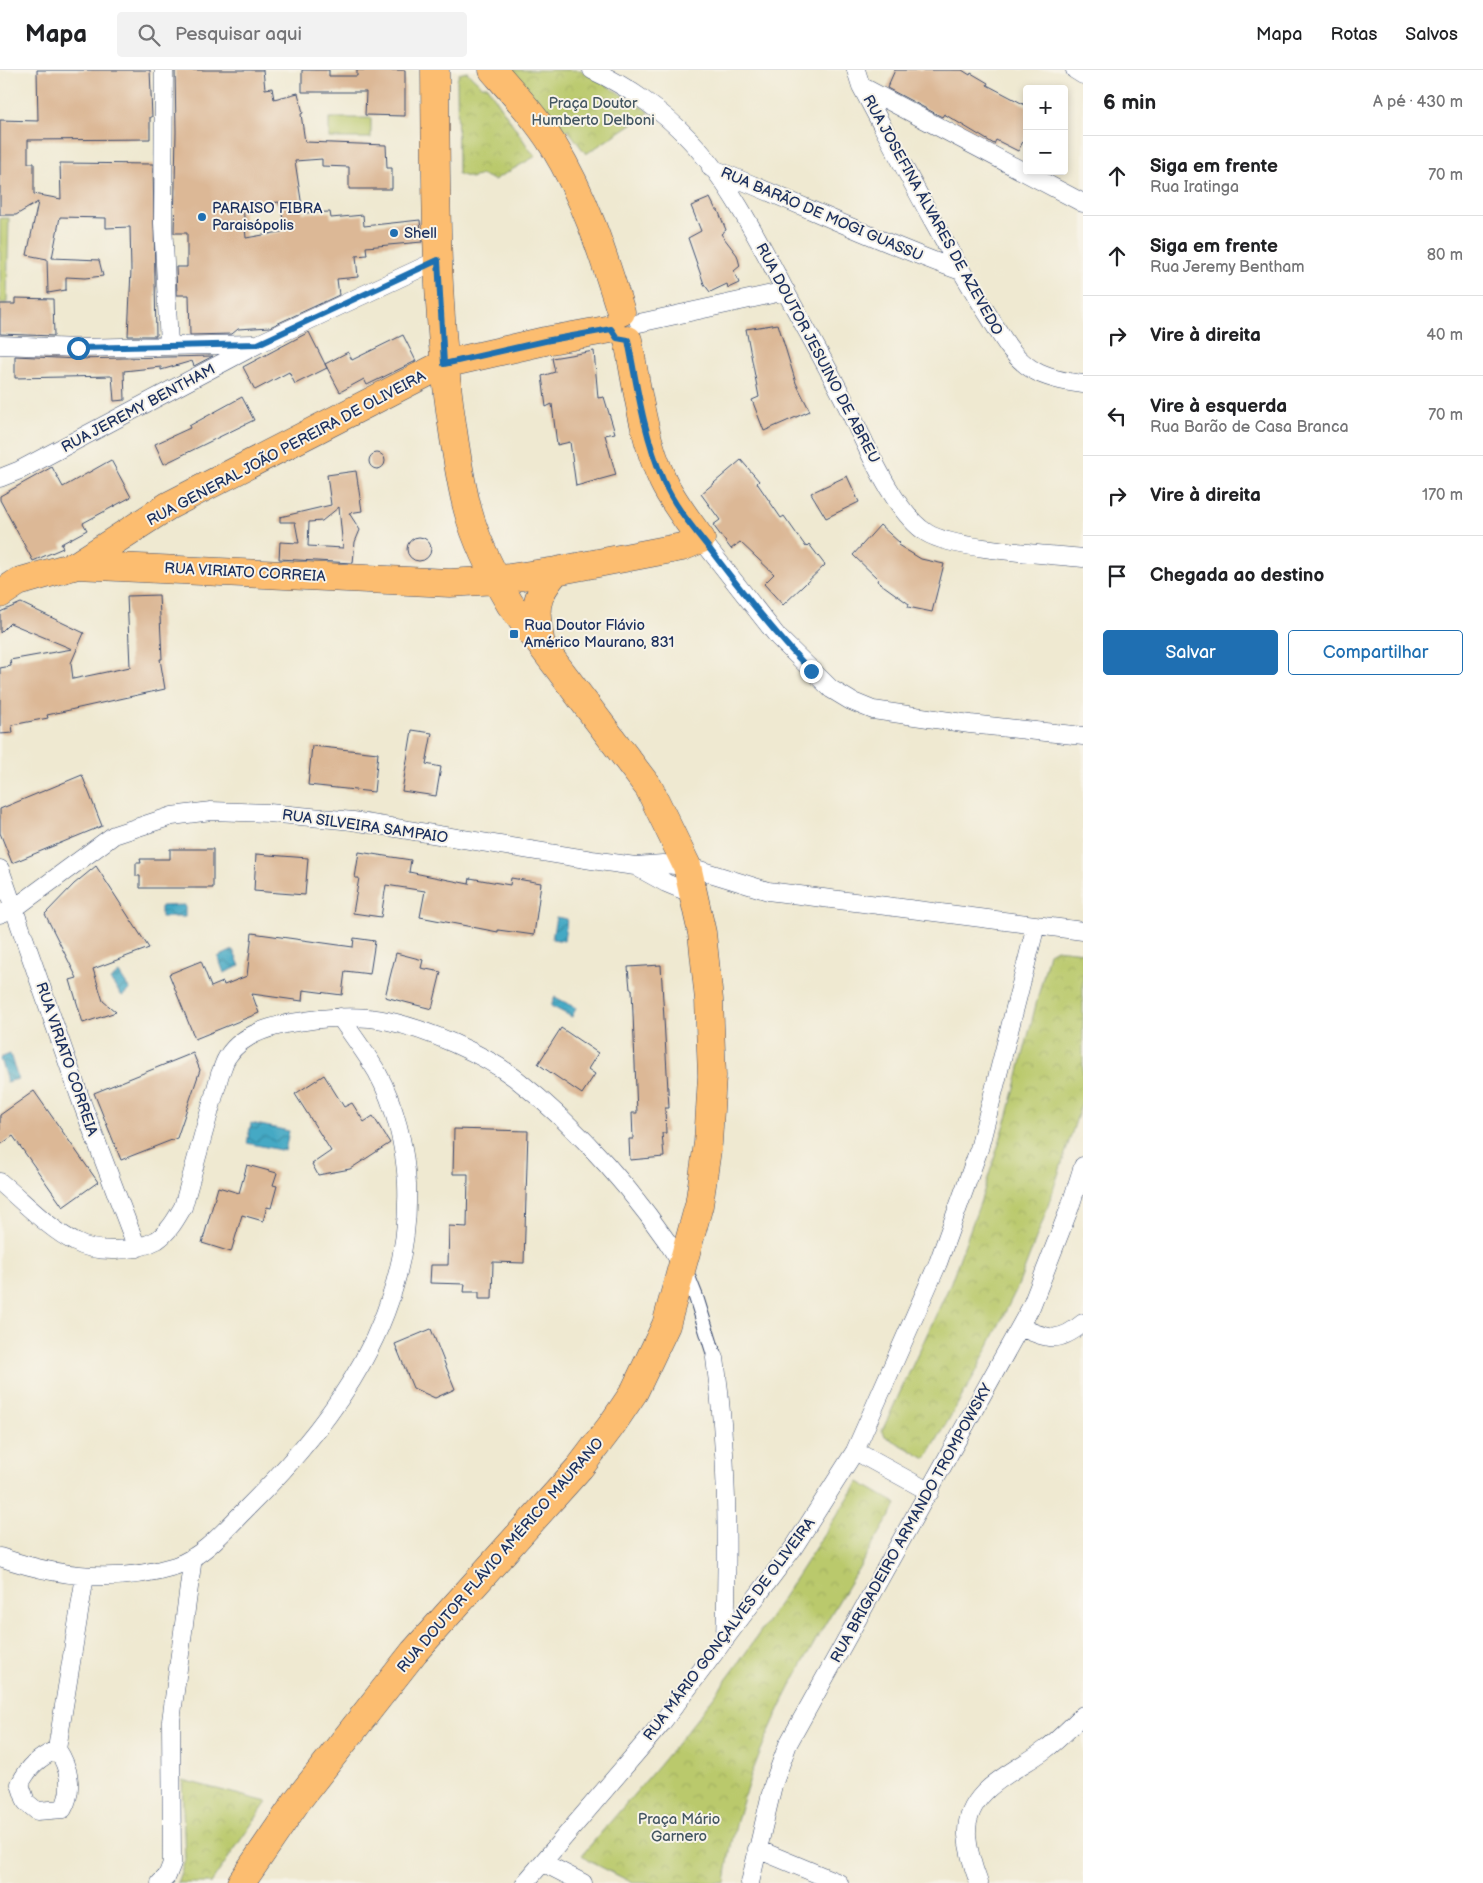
<!DOCTYPE html>
<html lang="pt">
<head>
<meta charset="utf-8">
<style>
	:root { --surface:#fff; --page:#f2f2f2; --text:#202124; --muted:#757577; --line:#e0e0e0; --accent:#1f6fb2 }
	body { margin:0; font-family:"Balsamiq Sans",sans-serif; background:var(--page); color:var(--text) }
	.controls { position:absolute; right:15px; top:15px; display:grid; overflow:hidden; border-radius:5px; box-shadow:0 2px 8px #0003 }
	.controls button { width:45px; height:45px; display:grid; place-items:center; padding:0; border:0; border-bottom:1px solid var(--line); background:var(--surface); color:var(--text); font:25px sans-serif }
	.stop { position:absolute; width:15px; height:15px; margin:-11px; border:4px solid #1f6fb2; border-radius:50%; background:#fff }
	.stop.end { background:#1f6fb2; border-color:#fff; box-shadow:0 1px 5px #0008 }
	.list { margin:0; padding:0; list-style:none }
	h2 { display:flex; justify-content:space-between; align-items:center; height:65px; margin:0; padding:0 20px; font-size:21px }
	h2 small { font-size:16px; font-weight:400; color:var(--muted) }
	.list li { display:grid; grid-template-columns:32px 1fr auto; gap:15px; align-items:center; box-sizing:border-box; height:80px; padding:0 20px; border-top:1px solid var(--line) }
	.list b { display:block; font-size:19px; white-space:nowrap }
	.list p { margin:0; font-size:16px; white-space:nowrap; color:var(--muted) }
	.list em { font-size:16px; font-style:normal; color:var(--muted) }
	.actions { display:flex; gap:10px; padding:15px 20px }
	.actions a { flex:1; padding:11px 0; border:1px solid var(--accent); border-radius:5px; text-align:center; font-size:18px; color:var(--accent) }
	.actions .main { background:var(--accent); color:#fff }
	.icon { flex:none; width:28px; height:28px; fill:none; stroke:currentColor; stroke-width:2; stroke-linecap:round; stroke-linejoin:round }
	.map { position:relative; flex:none; width:1083px; height:1813px; overflow:hidden }
	header { display:flex; align-items:center; gap:30px; box-sizing:border-box; height:70px; padding:0 25px; background:var(--surface); border-bottom:1px solid var(--line) }
	header strong { font-size:24px }
	nav { display:flex; gap:28px; margin-inline-start:auto; font-size:18px }
	.search { width:350px; height:45px; background:var(--page); display:flex; align-items:center; gap:12px; box-sizing:border-box; padding:0 18px; border-radius:5px; color:var(--muted); font-size:19px }
	main { display:flex }
	aside { flex:1; background:var(--surface) }
	.map>svg:first-child { display:block }
	.grass { fill:#bac96c; stroke:#6a7c65 }
	.park { fill:url(#park-crowns); stroke:#6a7c65 }
	.water { fill:url(#water-waves); stroke:#306c91 }
	.building { fill:#dcb896; fill-rule:evenodd }
	.lines { fill:none; stroke-linecap:round; stroke-linejoin:round }
	.pedestrian-casing { stroke:#3b4b6f; stroke-width:16 }
	.minor-casing { stroke:#3b4b6f; stroke-width:19 }
	.primary-casing { stroke:#3b4b6f; stroke-width:29 }
	.pedestrian { stroke:#fff; stroke-width:14 }
	.minor { stroke:#fff; stroke-width:18 }
	.primary { stroke:#fcbd6f; stroke-width:28 }
	.route { stroke:#1f6fb2; stroke-width:6 }
	.poi-dot { fill:#1f6fb2; stroke:#f7f3e8; stroke-width:2 }
	.labels { text-anchor:middle; stroke-width:4; stroke-linejoin:round; paint-order:stroke }
	.park-label { font-size:15px; fill:#435662; stroke:#f7f3e8 }
	.poi-label { font-size:15px; fill:#1b2f5e; stroke:#f7f3e8; text-anchor:start }
	.street-label { font-size:15px; fill:#1b2f5e; stroke:#f7f3e8 }
</style>
</head>
<body>
<header>
<strong>Mapa</strong>
<div class="search"><svg class="icon" aria-label="search" viewBox="0 0 24 24"><circle cx="10" cy="10" r="6"/><path d="M15 15l6 6"/></svg>Pesquisar aqui</div>
<nav><a>Mapa</a><a>Rotas</a><a>Salvos</a></nav>
</header>
<main>
<div class="map">
<svg width="1083" height="1813" viewBox="0 0 1083 1813">
	<defs>
		<pattern id="park-crowns" width="20" height="18" patternUnits="userSpaceOnUse" patternTransform="scale(1.25)"><rect width="20" height="18" fill="#bac96c"/><path d="M2 6a3 3 0 1 1 6 0M12 15a3 3 0 1 1 6 0" fill="none" stroke="#9fad60"/></pattern>
		<pattern id="water-waves" width="16" height="10" patternUnits="userSpaceOnUse" patternTransform="scale(1.25)"><rect width="16" height="10" fill="#44a9c4"/><path d="M0 5q4-4 8 0t8 0" fill="none" stroke="#388aa2"/></pattern>
	</defs>
	<rect width="100%" height="100%" fill="#f7f3e8"/>
	<filter id="ink" filterUnits="userSpaceOnUse"><feTurbulence type="fractalNoise" baseFrequency=".02" numOctaves="2"/><feDisplacementMap in="SourceGraphic" scale="10" xChannelSelector="R" yChannelSelector="G"/><feConvolveMatrix kernelMatrix="1 2 1 2 8 2 1 2 1" color-interpolation-filters="sRGB"/></filter>
	<filter id="wash" filterUnits="userSpaceOnUse"><feTurbulence type="fractalNoise" baseFrequency=".0096" numOctaves="4" result="noise"/><feDisplacementMap in="SourceGraphic" scale="20" xChannelSelector="R" yChannelSelector="G"/><feGaussianBlur stdDeviation="1.12" result="paint"/><feColorMatrix in="noise" values="0 0 0 0 0 0 0 0 0 0 0 0 0 0 0 0 0 1.4 0 .05"/><feComposite in="paint" operator="in"/></filter>
	<g filter="url(#wash)">
		<rect width="100%" height="100%" fill="#efe9d1"/>
		<path class="grass" d="M329 48H371V68H329Z
			M0 148H9L7 233H0Z"/>
		<path class="park" d="M511 0H581L650 42 586 84 568 60 557 68Z
			M467 2 482 16H487L530 80 536 86 494 110 482 105 471 108 458 104 457 10 459 4Z
			M1056 879 1083 882V1029L1044 1148 1018 1216 976 1302 926 1389 885 1366 882 1361 949 1217 980 1133 1008 1045 1049 883Z
			M859 1412 897 1434C827 1554 742 1672 725 1813H633L587 1790 582 1785C627 1732 673 1681 715 1625 767 1557 810 1483 859 1412Z
			M182 1710 267 1732 211 1813H177L185 1790Z"/>
		<path class="water" d="M185 835V847H161V836Z
			M556 847 567 849 564 871 552 869Z
			M233 880 240 896 224 903 218 887Z
			M119 903 130 920 122 926 110 910Z
			M555 927 576 938 572 947 551 936Z
			M10 984 18 1009 7 1012 0 988Z
			M251 1053 289 1061 285 1081 247 1073Z"/>
		<g id="blocks">
			<path class="building" d="M37 0H150L152 47H150V69L28 70V93H34V124L61 129 60 93 153 94 156 266H128L131 200 130 157 106 158V148L60 147 52 188 99 190 103 206 85 208 66 207V220L48 223 47 189 27 185 38 132 16 145H0V50L38 51Z
				M175 0H263L265 19 272 18 274 29 298 23 303 43 301 44 305 72 386 75 387 98H392V119H349V97L322 96V89L295 91 303 143 330 142 331 148 363 145 364 156 420 150 422 172 366 177 367 185 356 186 358 207 337 209 339 225 270 257 238 259 232 264 190 265 189 225H177L176 197H187V163H174L176 62ZM279 132 286 161 246 168 243 137Z
				M302 0H329V6H357V0H405V46L365 45 366 22H302Z
				M895 0H962L970 5 971 3 988 13 987 15 1027 36V64L1018 81 996 70 994 74 944 44 942 47 887 18Z
				M710 128 716 140H718L726 160 721 164 737 185 740 196 734 201 739 213 728 218 727 214 710 222 704 214 688 168 701 161 691 136Z
				M15 228 53 229 54 266 0 264V234H15Z
				M778 254 796 313 810 341 764 361 752 330 759 327 746 259Z
				M309 262 327 298 295 314 289 302 255 320 243 297Z
				M403 265 416 291 367 315 364 309 340 322 325 294 348 282 352 290Z
				M594 281 598 328 604 327 615 363 605 365 616 405 576 416 570 372 557 375 552 334 546 337 542 306 555 302 552 288Z
				M15 286 78 289 213 286 194 296 192 291 161 300V297L124 301 125 330 114 331 112 306 15 308Z
				M242 327 254 350 164 394 155 374 190 358 189 356Z
				M369 391a8 8 0 1 1 16 0a8 8 0 1 1-16 0Z
				M111 390 131 427 83 453 87 460 61 474 63 478 33 491 0 430V426L52 397 63 417Z
				M741 390 759 411 757 413 781 448 784 446 806 477 809 474 825 495 783 535 764 514 774 504 740 472 731 479 713 455 720 450 701 424Z
				M356 401 362 441 349 443 360 460 355 472 353 493 279 489 280 472 299 473 295 452H280V447L331 435 327 405ZM339 437 343 478 308 476 309 452 322 451Z
				M847 406 859 432 826 448 811 423Z
				M880 455 900 473 898 475 921 489 944 494 932 542 908 537 909 534 877 511 878 509 853 485Z
				M407 479a12 12 0 1 1 24 0a12 12 0 1 1-24 0Z
				M159 525 162 589H160L165 619 47 645 48 648 12 655 13 663 0 664V598L11 596 10 590 72 579 10 553 0 563V542L21 533 84 563 71 593 73 609 130 597 127 526Z
				M412 660 432 663 426 694 441 697 436 726 402 721Z
				M312 676 378 683 374 722 308 715Z
				M82 705 102 756 12 793 0 763V739Z
				M170 779H213V818H140V806H136V793H141L140 789H170Z
				M359 782 411 790 409 802 469 814 470 808 510 815 511 808 541 813 534 865 498 860V862L420 847 425 821 386 815 381 847 353 843 359 808H355Z
				M256 784 308 788 305 825 254 821Z
				M96 796 149 878 93 899 103 931 116 942 83 953 70 910 77 908 45 844 74 814Z
				M252 863 353 877 354 868 375 871 370 904 345 901 342 925 303 920 302 931 252 924 259 943 195 969 169 904 201 891 211 917 223 912 224 915 247 906Z
				M396 883 423 890 421 898 441 902 432 939 385 927Z
				M661 895 669 1038H665L666 1063H662L664 1087 630 1090 629 1069H633L632 1043H637L632 919H630L628 897Z
				M561 958 598 983 588 999 595 1004 582 1024 538 994Z
				M193 983 200 1000 177 1068 121 1090 94 1023Z
				M324 1005 344 1037 352 1033 364 1052 373 1046 390 1073 350 1099 318 1105 312 1094 331 1081 295 1024Z
				M34 1021 98 1112 63 1137 13 1066 0 1075V1045Z
				M454 1059 528 1061 524 1193 493 1192 492 1229H479V1222H464L465 1214 430 1213 431 1195H448L449 1156 467 1157 468 1104H453Z
				M247 1095 277 1103 273 1115 277 1116 271 1138 267 1137 263 1151 242 1145 231 1182 202 1173 218 1117 239 1123Z
				M431 1259 455 1319 435 1328 413 1318 395 1274Z"/>
		</g>
	</g>
	<g filter="url(#ink)">
		<use href="#blocks" fill-opacity="0" stroke="#3b4b6f" stroke-width="1"/>
		<g class="lines">
			<g class="pedestrian-casing">
				<path id="pedestrian" d="M685 1199 696 1227 715 1288"/>
			</g>
			<g class="minor-casing">
				<path id="minor" d="M164 0 163 153 169 275
					M592 0C627 16 663 41 690 70 730 112 761 175 788 226 808 263 829 299 847 336 865 372 893 442 927 463 955 480 1047 484 1083 488
					M856 0 861 16C901 91 940 168 985 240 999 261 1011 288 1035 301 1049 309 1067 312 1083 314
					M1075 0 1083 5
					M861 16 1083 133
					M711 98C795 131 876 171 961 201
					M639 253 786 221
					M0 275 78 278 254 274
					M0 408 20 400 258 274 438 190
					M701 469 778 567 831 619 851 631 873 640 970 654 1083 666
					M635 796 666 813 695 825
					M0 799 83 1036 137 1178
					M0 844 15 838 114 765 172 746 211 741 269 743 353 751 592 790 635 796 663 794 687 796 768 821 1083 861
					M0 1112C23 1131 49 1159 75 1172 97 1184 135 1182 157 1170 169 1162 176 1149 183 1137L220 1004C223 998 224 991 228 986 243 962 279 954 305 951 332 947 360 945 388 951 426 959 484 984 515 1008 579 1058 640 1127 683 1196
					M1020 1257C1048 1269 1058 1274 1083 1253
					M715 1288C728 1382 728 1476 725 1570
					M855 1381 930 1422
					M0 1487C57 1507 116 1514 175 1496 203 1487 226 1459 246 1439 336 1350 412 1246 407 1114 405 1076 395 1035 377 1002 366 983 352 965 340 947
					M57 1679C39 1688 29 1696 20 1714L26 1732 37 1741 63 1739C74 1719 69 1697 57 1679L85 1506
					M757 1779 839 1813
					M544 1793 583 1813
					M160 1813 167 1806 172 1793 171 1651 193 1487
					M525 1813 661 1654 794 1477 855 1381 938 1193 979 1079 1036 855
					M750 1813 773 1715 788 1674 1031 1237 1070 1137 1083 1096
					M979 1813C973 1797 968 1782 967 1765 965 1719 1016 1702 1046 1679 1059 1669 1071 1657 1083 1645"/>
			</g>
			<g class="primary-casing">
				<path id="primary" d="M493 0C514 24 536 48 553 75 585 127 603 184 621 242
					M77 495 168 436 444 294 545 271 611 259
					M0 524 18 512 77 495 450 513 496 510 556 501 682 477 701 469C688 451 673 432 663 411 643 368 637 317 628 270
					M541 574C534 540 533 528 556 501
					M241 1813 297 1731 414 1582 580 1397 611 1356 634 1322 666 1255 699 1135 708 1073 712 1006 709 930 702 863 687 796 649 718 510 534C493 505 477 474 468 441 459 408 455 374 450 340 435 228 436 114 435 0"/>
			</g>
			<use href="#pedestrian" class="pedestrian"/>
			<use href="#minor" class="minor"/>
			<use href="#primary" class="primary"/>
		</g>
	</g>
	<g class="lines" filter="url(#ink)">
		<path class="route" d="M78 278 258 274 438 190 444 294 545 271 611 259 617 268 628 270C637 317 644 365 663 410 674 436 694 459 712 482 743 523 775 564 811 601"/>
	</g>
	<g class="poi-dot">
		<circle cx="202" cy="147" r="5"/>
		<circle cx="394" cy="163" r="5"/>
		<rect x="509" y="559" width="10" height="10" rx="2.5"/>
	</g>
	<g class="labels">
		<g class="park-label">
			<text x="593" y="38">Praça Doutor<tspan x="593" dy="17">Humberto Delboni</tspan></text>
			<text x="679" y="1754">Praça Mário<tspan x="679" dy="17">Garnero</tspan></text>
		</g>
		<g class="poi-label">
			<text x="212" y="143">PARAISO FIBRA<tspan x="212" dy="17">Paraisópolis</tspan></text>
			<text x="404" y="168">Shell</text>
			<text x="524" y="560">Rua Doutor Flávio<tspan x="524" dy="17">Américo Maurano, 831</tspan></text>
		</g>
		<g class="street-label">
			<text transform="translate(822 144) rotate(23)" y="5">RUA BARÃO DE MOGI GUASSU</text>
			<text transform="translate(933 145) rotate(61)" y="5">RUA JOSEFINA ÁLVARES DE AZEVEDO</text>
			<text transform="translate(818 283) rotate(62)" y="5">RUA DOUTOR JESUINO DE ABREU</text>
			<text transform="translate(138 338) rotate(-28)" y="5">RUA JEREMY BENTHAM</text>
			<text transform="translate(286 378) rotate(-28)" y="5">RUA GENERAL JOÃO PEREIRA DE OLIVEIRA</text>
			<text transform="translate(245 502) rotate(3)" y="5">RUA VIRIATO CORREIA</text>
			<text transform="translate(365 756) rotate(8)" y="5">RUA SILVEIRA SAMPAIO</text>
			<text transform="translate(67 989) rotate(71)" y="5">RUA VIRIATO CORREIA</text>
			<text transform="translate(911 1453) rotate(-61)" y="5">RUA BRIGADEIRO ARMANDO TROMPOWSKY</text>
			<text transform="translate(500 1485) rotate(-49)" y="5">RUA DOUTOR FLÁVIO AMÉRICO MAURANO</text>
			<text transform="translate(729 1559) rotate(-53)" y="5">RUA MÁRIO GONÇALVES DE OLIVEIRA</text>
		</g>
	</g>
</svg>
<div class="controls">
<button>+</button>
<button>−</button>
</div>
<div class="stop" style="left:78px;top:278px"></div>
<div class="stop end" style="left:811px;top:601px"></div>
</div>
<aside>
<h2>6 min<small>A pé · 430 m</small></h2>
<ul class="list">
<li><svg class="icon" aria-label="ahead" viewBox="0 0 24 24"><path d="M12 20V5M6 11l6-6 6 6"/></svg><div><b>Siga em frente</b><p>Rua Iratinga</p></div><em>70 m</em></li>
<li><svg class="icon" aria-label="ahead" viewBox="0 0 24 24"><path d="M12 20V5M6 11l6-6 6 6"/></svg><div><b>Siga em frente</b><p>Rua Jeremy Bentham</p></div><em>80 m</em></li>
<li><svg class="icon" aria-label="right" viewBox="0 0 24 24"><path d="M7 20v-9h11M14 6l5 5-5 5"/></svg><div><b>Vire à direita</b></div><em>40 m</em></li>
<li><svg class="icon" aria-label="left" viewBox="0 0 24 24"><path d="M17 20v-9H6M10 6l-5 5 5 5"/></svg><div><b>Vire à esquerda</b><p>Rua Barão de Casa Branca</p></div><em>70 m</em></li>
<li><svg class="icon" aria-label="right" viewBox="0 0 24 24"><path d="M7 20v-9h11M14 6l5 5-5 5"/></svg><div><b>Vire à direita</b></div><em>170 m</em></li>
<li><svg class="icon" aria-label="arrive" viewBox="0 0 24 24"><path d="M6 21V4h12l-3 4 3 4H6"/></svg><div><b>Chegada ao destino</b></div></li>
</ul>
<div class="actions"><a class="main">Salvar</a><a>Compartilhar</a></div>
</aside>
</main>
</body>
</html>
